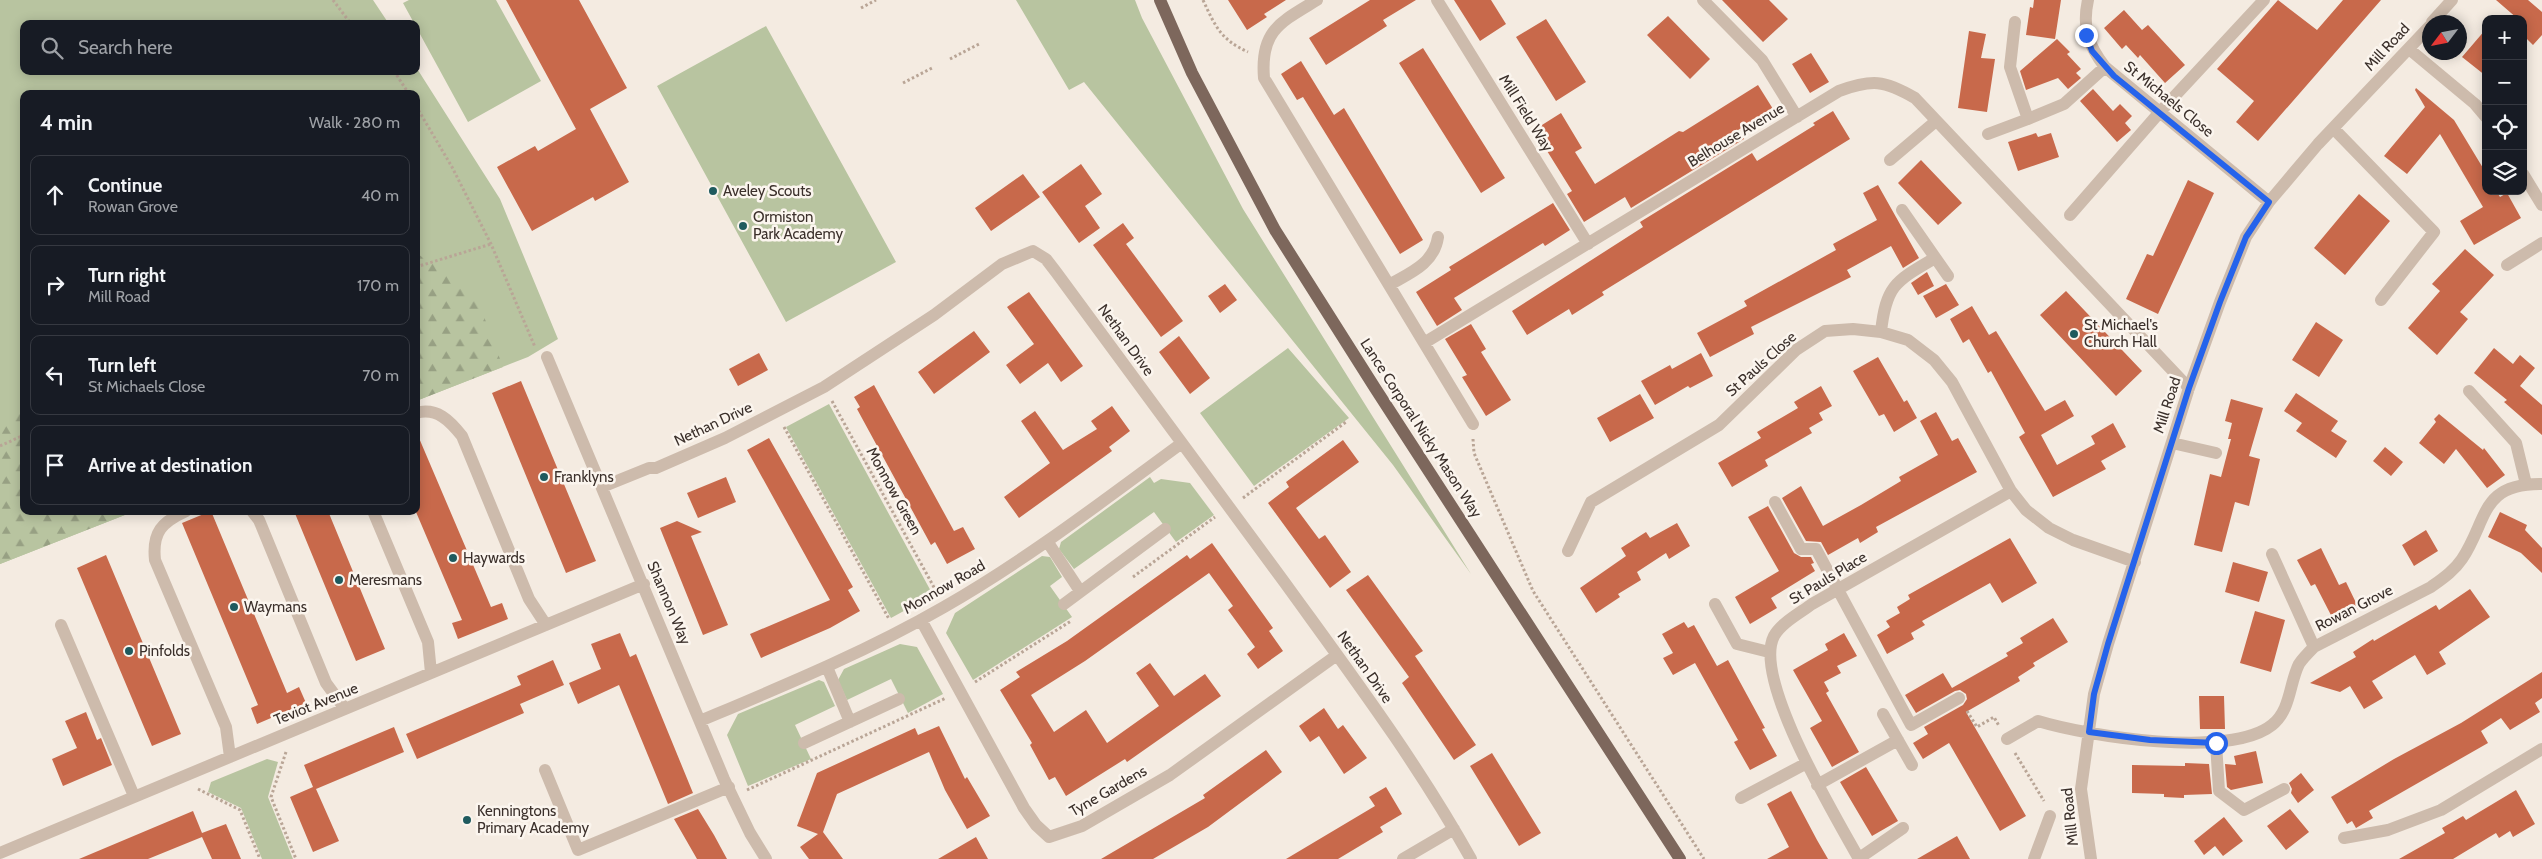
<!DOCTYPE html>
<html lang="en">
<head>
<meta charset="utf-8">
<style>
	:root { --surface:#171b24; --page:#20242c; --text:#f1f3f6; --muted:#9ea1a6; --line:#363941 }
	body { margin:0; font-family:Cabin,sans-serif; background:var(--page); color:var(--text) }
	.controls { position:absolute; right:15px; top:15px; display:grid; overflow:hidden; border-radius:10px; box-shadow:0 2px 12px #0003 }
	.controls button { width:45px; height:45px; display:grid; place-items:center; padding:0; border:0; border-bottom:1px solid var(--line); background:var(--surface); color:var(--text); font:25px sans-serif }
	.compass { position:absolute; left:2422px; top:15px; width:45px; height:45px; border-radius:50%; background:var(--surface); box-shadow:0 2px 12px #0003; rotate:238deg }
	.stop { position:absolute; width:15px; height:15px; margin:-11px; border:4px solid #2563eb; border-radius:50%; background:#fff }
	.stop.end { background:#2563eb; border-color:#fff; box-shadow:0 1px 5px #0008 }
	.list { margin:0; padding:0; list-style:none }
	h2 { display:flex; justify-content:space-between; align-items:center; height:65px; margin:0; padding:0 20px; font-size:21px }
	h2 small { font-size:16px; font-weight:400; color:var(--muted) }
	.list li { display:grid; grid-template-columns:32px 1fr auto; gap:15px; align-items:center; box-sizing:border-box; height:80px; margin:0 10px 10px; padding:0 10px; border:1px solid var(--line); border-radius:10px }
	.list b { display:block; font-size:19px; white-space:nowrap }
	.list p { margin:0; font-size:16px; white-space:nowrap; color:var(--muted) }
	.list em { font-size:16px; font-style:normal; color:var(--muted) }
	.icon { flex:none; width:28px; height:28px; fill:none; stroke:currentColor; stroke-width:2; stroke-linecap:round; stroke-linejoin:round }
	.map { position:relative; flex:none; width:2542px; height:859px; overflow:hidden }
	.search { position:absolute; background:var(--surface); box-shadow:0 2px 12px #0003; left:20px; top:20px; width:400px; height:55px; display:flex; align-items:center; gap:12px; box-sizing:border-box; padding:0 18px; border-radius:10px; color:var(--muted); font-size:19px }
	.panel { position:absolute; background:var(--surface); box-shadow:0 2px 12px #0003; left:20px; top:90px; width:400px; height:425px; border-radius:10px }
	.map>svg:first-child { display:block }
	.grass { fill:#b8c4a0 }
	.forest { fill:url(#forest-firs) }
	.building { fill:#c8694b }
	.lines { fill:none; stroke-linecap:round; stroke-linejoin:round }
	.path { stroke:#b9a596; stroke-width:3; stroke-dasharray:2.5 2.5; stroke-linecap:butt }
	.minor { stroke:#cdbbac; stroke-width:12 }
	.major { stroke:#7d675c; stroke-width:12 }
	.route { stroke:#2563eb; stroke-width:6 }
	.poi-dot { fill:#1f5a5e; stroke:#fbf5ee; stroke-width:2 }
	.labels { text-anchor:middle; stroke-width:5; stroke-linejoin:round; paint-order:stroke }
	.street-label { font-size:15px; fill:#3b302b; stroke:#fbf5ee }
	.poi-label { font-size:15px; fill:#3b302b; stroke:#fbf5ee; text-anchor:start }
</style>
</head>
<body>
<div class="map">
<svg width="2542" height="859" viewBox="0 0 2542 859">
	<defs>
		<pattern id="forest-firs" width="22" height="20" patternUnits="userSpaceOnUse" patternTransform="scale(1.25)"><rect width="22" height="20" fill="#b8c4a0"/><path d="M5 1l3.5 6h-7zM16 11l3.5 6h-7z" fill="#97a083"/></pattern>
	</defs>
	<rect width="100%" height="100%" fill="#f4ebe1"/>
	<path class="grass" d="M0 0H373L389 24H24V71H416V67L500 199 558 339 528 357 416 401V94H24V511H135L0 564Z
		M409 0H496L541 81 468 122 403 3Z
		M1016 0H1135L1142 18 1243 209 1471 574 1393 465 1084 82 1069 90Z
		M766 26 896 262 786 322 657 86Z
		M1288 348 1349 418 1254 486 1200 413Z
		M829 404 933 595 891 618 786 427Z
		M1150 477 1154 483 1161 479 1190 483 1214 515 1176 542 1154 512 1074 569 1059 549 1061 542Z
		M1042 556 1050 557 1062 577 1050 586 1072 617 973 680 946 633 955 613Z
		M900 644 917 647 943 694 908 713 891 679 847 700 838 680 844 669Z
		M819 680 824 682 835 706 795 725 811 759 748 786 727 735 738 714Z
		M267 759 278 762 268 797 293 859H262L241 808 208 792 211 782Z"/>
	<path class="forest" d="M416 253 474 290 503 367 416 401Z
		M24 411V511H135L0 564V422Z"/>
	<path class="building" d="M506 0H579L627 88 590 109 629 182 595 201 593 197 532 231 497 167 535 146 538 151 576 129Z
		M1228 0H1286L1264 14 1267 17 1247 30Z
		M1370 0H1416L1383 20 1387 26 1326 65 1309 38Z
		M1454 0H1491L1506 24 1480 41Z
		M1722 0H1769L1788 19 1763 42Z
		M2034 0H2061L2055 39 2026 35 2030 7 2033 8Z
		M2278 0 2317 30 2343 0H2381L2258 141 2236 122 2254 101 2217 69Z
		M2496 0H2528L2542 12V35L2533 45 2523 35V19H2518Z
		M2124 10 2142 30 2148 25 2185 65 2165 83 2140 55 2138 58 2126 45 2122 49 2104 28Z
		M1668 16 1710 59 1690 79 1647 35Z
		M1546 19 1586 82 1556 101 1516 37Z
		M2486 29V76L2462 57Z
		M1969 31 1986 34 1981 58 1995 59 1987 112 1958 108Z
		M2057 39 2070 52 2067 54 2081 69 2076 73 2081 78 2068 89 2058 78 2026 90 2020 71Z
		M1423 48 1505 178 1481 193 1399 63Z
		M1811 53 1829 82 1810 93 1792 64Z
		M1301 61 1334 115 1344 108 1423 240 1400 254 1303 97 1297 100 1281 74Z
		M1758 85 1773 109 1738 130 1744 139 1631 208 1625 197 1584 222 1567 194 1572 191 1534 130 1561 113 1582 148 1575 152 1595 184 1679 131 1683 132Z
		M2416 88 2454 120 2486 173V191H2496L2500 197 2507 193 2521 218 2474 245 2460 221 2483 207 2440 134 2407 174 2384 156 2425 107 2415 90Z
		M2093 89 2113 111 2120 104 2132 116 2125 123 2131 130 2117 142 2080 101Z
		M1833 111 1850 139 1602 292 1604 295 1572 315 1569 309 1527 335 1512 311 1643 227 1640 222 1752 153 1757 161 1815 125 1813 123Z
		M2036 133 2038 137 2051 133 2059 157 2018 171 2008 142Z
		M1921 160 1962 203 1938 225 1898 183Z
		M1081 164 1102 194 1085 206 1100 228 1079 243 1042 192Z
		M1023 174 1040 197 991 231 975 208Z
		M2188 180 2214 193 2158 314 2126 299 2147 254 2153 256Z
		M1878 185 1919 258 1903 268 1891 246 1847 270 1851 277 1751 327 1754 334 1710 357 1697 333 1747 306 1744 301 1836 250 1833 244 1877 220 1863 193Z
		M2359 194 2390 221 2345 275 2314 248Z
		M1553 203 1570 230 1545 246 1543 243 1454 298 1462 310 1437 326 1416 292 1451 270 1449 267Z
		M1123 223 1134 238 1126 244 1183 321 1161 337 1093 245Z
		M2465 249 2494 275 2460 312 2468 319 2437 355 2408 328 2440 291 2432 284Z
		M1927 272 1934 286 1918 295 1911 283Z
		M1225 284 1237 300 1220 313 1208 296Z
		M1946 284 1959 305 1936 318 1923 296Z
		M2066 291 2142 371 2116 396 2040 315Z
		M1029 292 1083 366 1061 382 1048 363 1020 384 1006 365 1034 344 1007 307Z
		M1972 306 1989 335 1996 331 2045 411 2065 400 2074 416 2041 435 2057 465 2095 444 2091 436 2113 423 2126 447 2101 461 2106 469 2053 497 2019 437 2025 433 1991 371 1988 373 1969 339 1963 343 1950 319Z
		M2316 322 2343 340 2319 377 2292 360Z
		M1471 324 1486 349 1481 352 1511 400 1486 416 1462 377 1467 375 1445 339Z
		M974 331 990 352 934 394 918 372Z
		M1179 336 1210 378 1190 394 1159 352Z
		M2494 348 2513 364 2520 355 2535 368 2520 386 2542 405V435L2504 402 2507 400 2474 373Z
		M759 353 768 370 738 386 729 369Z
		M1701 353 1713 376 1690 388 1688 386 1655 405 1641 381 1670 365 1672 369Z
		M1878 357 1904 402 1907 400 1917 418 1894 432 1884 414 1879 416 1853 371Z
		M521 381 596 561 566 573 492 393Z
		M874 385 954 531 963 527 975 549 947 564 935 542 931 545 857 409 860 407 854 397Z
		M1821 386 1832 406 1819 413 1823 420 1809 428 1812 433 1765 460 1768 466 1732 487 1718 463 1761 438 1757 432 1798 408 1794 402Z
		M2296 393 2338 421 2331 431 2347 441 2336 458 2296 431 2302 423 2284 411Z
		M1640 394 1654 418 1610 442 1597 418Z
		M2231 399 2263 408 2249 456 2260 459 2249 506 2235 502 2222 552 2194 545 2210 474 2221 477 2231 439H2228L2232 423 2225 421Z
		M1112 406 1130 431 1109 447 1112 451 1019 518 1004 497 1050 463 1021 421 1035 411 1063 450 1097 429 1091 421Z
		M1936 412 1952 441 1958 438 1977 472 1876 527 1878 532 1860 543 1858 538 1828 555 1821 542 1806 541 1782 498 1801 486 1823 526 1861 505 1901 481 1899 477 1938 455 1920 421Z
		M2439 414 2483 450 2484 448 2505 475 2487 488 2456 449 2444 464 2419 443 2436 422 2434 419Z
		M416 431 491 607 502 603 508 619 458 639 452 623 462 620 416 512Z
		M769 438 853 587 848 590 860 611 830 628 761 658 750 634 830 600 747 450Z
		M1343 440 1359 462 1296 508 1319 539 1325 535 1351 572 1330 588 1268 503 1289 487 1286 482Z
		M2385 447 2403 462 2391 476 2373 461Z
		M726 477 736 502 698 518 687 493Z
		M1768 506 1794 553 1801 557H1811L1814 563 1811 564 1815 571 1771 598 1777 608 1750 624 1735 597 1779 571 1748 517Z
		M211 511 287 693 299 687 306 703 257 724 251 708 258 705 182 523Z
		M294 511H328L385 649 356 661Z
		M2500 512 2527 525 2525 530 2542 548V573L2521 553 2488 537Z
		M677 521 702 532 691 536 728 625 703 635 660 528Z
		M1677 523 1690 546 1669 559 1666 553 1637 572 1641 580 1618 594 1620 597 1596 613 1580 588 1626 556 1621 548 1646 532 1650 538Z
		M2426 530 2438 551 2414 566 2402 545Z
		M2010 538 2037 583 2002 603 1990 583 1922 621 1925 625 1911 633 1914 639 1887 654 1877 635 1890 627 1886 621 1900 613 1897 607 1910 599 1908 595Z
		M1212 543 1273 628 1269 631 1283 651 1258 669 1247 654 1255 647 1228 610 1233 606 1209 573 1085 661 1031 695 1054 732 1086 710 1107 743 1159 706 1136 673 1150 663 1174 696 1205 674 1221 696 1127 762 1125 759 1066 796 1055 777 1049 780 1030 745 1032 743 1000 690 1020 677 1016 672 1067 641 1187 555 1190 559Z
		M2321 548 2339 585 2346 582 2359 609 2334 621 2315 584 2311 586 2297 560Z
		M106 555 181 734 152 746 77 568Z
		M2233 562 2268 572 2259 602 2225 592Z
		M1368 575 1423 651 1415 656 1476 745 1454 760 1402 683 1409 677 1346 590Z
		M2470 589 2490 617 2439 652 2446 664 2427 675 2415 655 2372 681 2383 698 2364 709 2350 686 2340 692 2310 683 2356 657 2353 652 2373 639 2374 641 2436 605 2439 610Z
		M2255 611 2285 620 2271 672 2240 663Z
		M2053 618 2068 642 2033 663 2035 666 2018 677 2020 681 1966 712 2026 816 2000 831 1949 743 1923 759 1913 743 1928 734 1924 727 1963 705 1967 699 1966 694 1960 690 1955 691 1916 713 1905 695 1943 673 1952 688 2008 656 2006 653 2023 643 2020 638Z
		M1684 622 1688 628 1694 625 1717 666 1728 660 1765 728 1762 729 1777 756 1750 770 1734 742 1738 740 1695 663 1673 675 1663 658 1673 653 1662 634Z
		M620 633 630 657 636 654 693 793 668 804 619 685 578 704 569 683 601 669 591 644Z
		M1844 633 1857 656 1837 666 1841 673 1824 682 1829 691 1826 693 1859 752 1832 767 1810 728 1822 721 1793 670 1828 650 1825 644Z
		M553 660 564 685 520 704 524 713 417 759 406 734 521 685 517 676Z
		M2542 672V698L2535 703 2540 712 2510 730 2501 718 2481 731 2488 743 2369 811 2373 818 2356 828 2352 821 2347 824 2331 797 2394 759 2461 723Z
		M2199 696H2224L2225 729H2200Z
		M1324 708 1338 729 1343 725 1367 758 1344 774 1319 736 1310 742 1299 726Z
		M86 712 97 740 101 738 112 765 63 786 52 759 77 748 65 721Z
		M939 726 965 779 967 777 990 816 967 829 945 790 929 752 837 794 823 832 843 859H809L800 847 818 834 797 826 817 773 915 728 918 735Z
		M394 727 404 752 316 789 339 841 313 852 290 797 313 787 304 765Z
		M1266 750 1282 772 1208 827 1153 859H1101L1205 798 1203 795Z
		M2256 751 2263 783 2231 790 2227 787 2225 764 2236 765 2234 756Z
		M1492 753 1541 833 1519 846 1470 766Z
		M2185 763 2209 764 2212 794 2184 795V798L2164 797V794L2132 793V765L2185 766Z
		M1866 767 1898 821 1872 836 1840 782Z
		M2301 773 2314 790 2298 803 2291 793 2292 789 2289 783Z
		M1386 787 1402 814 1380 827 1383 832 1338 859H1286L1375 806 1369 797Z
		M2516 790 2535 824 2513 837 2510 831 2499 838 2496 833 2453 859H2399L2445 833 2442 828 2463 816 2466 820Z
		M1791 791 1817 840 1828 859H1767L1789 847 1767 804Z
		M698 809 714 835 727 859H697L674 819Z
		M2290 809 2309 832 2286 850 2267 826Z
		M193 811 202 833 226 824 241 859H212L202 837 148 859H79Z
		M2224 817 2243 841 2223 856 2215 846 2204 855 2194 841Z
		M1957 836 1970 859H1917Z
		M976 837 988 859H938Z"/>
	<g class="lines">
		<path class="path" d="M333 0 351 24
			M1203 0C1215 26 1221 40 1248 52
			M861 8 876 0
			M950 59 979 44
			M394 71 409 94
			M903 83 932 68
			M416 106 452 167 491 244 535 347
			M416 267 491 244
			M832 401 936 591
			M784 427 889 619
			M1473 439 1474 453 1533 591 1704 859
			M0 446 24 435
			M1243 498 1346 422
			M1133 577 1215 517
			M975 682 1071 621
			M1967 711 1977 727 1994 717 1999 726
			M286 752 271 797 296 859
			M2015 753 2044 801
			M198 789 240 810 260 859
			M747 790 946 698"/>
		<path class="minor" d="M1317 0C1281 22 1260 30 1264 78L1473 424
			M1437 0 1588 244
			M1703 0 1762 60 1797 117
			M2088 0C2082 27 2088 45 2105 67L2269 202
			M2015 22 2010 67 2028 119 2064 104 2105 67
			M2432 22 2452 0
			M2409 49 2475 104 2486 117
			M2333 128 2434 232 2381 300
			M1988 134 2028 119
			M1890 160 1936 121
			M2523 174 2542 205
			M1902 210 1948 276
			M2070 215 2159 113 2264 0
			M2507 265 2542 243
			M1389 285C1410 273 1434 264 1438 237
			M1881 332C1886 285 1896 281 1935 258
			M1424 343 1839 91C1872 79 1884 80 1915 98L2189 388
			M547 357 724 779 750 833 766 859
			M2469 391 2516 443 2526 484
			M416 413C437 407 450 421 462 436L529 599 546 625
			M2172 443 2216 453
			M602 487 649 468H656L725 438 824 387 934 315 1002 264 1033 251 1046 259 1056 272C1132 376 1209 479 1285 583 1350 673 1417 762 1471 859
			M1775 502 1801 549H1816L1911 725 1959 698
			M186 511C162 522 152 532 155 560L226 727 230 757
			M252 511 259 520 326 683 345 709
			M373 511 428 642 431 673
			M1047 541 1080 591
			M1568 551 1591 502 1719 425 1796 350 1825 331 1853 329 1881 332 1908 340 1934 360 1952 382 2011 491 2026 510 2049 528 2073 540 2135 562
			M2272 554 2314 647
			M1064 604 1165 529
			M1715 604 1737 644 1769 652
			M921 620 1024 808 1036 825 1049 837 1082 826 1170 775 1337 655
			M61 625 134 796
			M827 667 850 722
			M1883 714 1912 765
			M700 721C783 686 866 652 944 607 1028 559 1104 500 1182 443
			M2007 739 2038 721C2087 736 2230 759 2272 725 2291 710 2289 684 2299 664 2303 658 2309 652 2314 647L2431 587C2442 579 2454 571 2462 559 2488 520 2480 483 2542 484
			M804 743 899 699
			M2216 743 2219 791 2244 810 2284 789
			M545 770 578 850 729 787
			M1817 785 1898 740
			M1741 798 1805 764
			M2344 838 2388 830 2441 810 2542 749
			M0 853 644 584
			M1403 859 1454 829
			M1858 859 1903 828
			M1859 859C1836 817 1752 679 1774 636 1781 623 1800 613 1812 604L2011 491
			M2034 859 2050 816
			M2091 859 2081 789 2094 694 2108 644 2189 388 2220 302 2246 237 2269 202 2318 144 2430 26"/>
		<path class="major" d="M1160 0 1192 73 1275 230 1375 388 1680 859"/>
	</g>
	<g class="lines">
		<path class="route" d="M2086 35 2092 51 2114 76 2269 202 2246 237 2220 302 2189 388 2108 644 2094 694 2089 732 2150 740 2216 743"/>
	</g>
	<g class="poi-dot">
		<circle cx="713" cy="191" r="5"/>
		<circle cx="743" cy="226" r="5"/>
		<circle cx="2074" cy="334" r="5"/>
		<circle cx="544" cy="477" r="5"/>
		<circle cx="453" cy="558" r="5"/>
		<circle cx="339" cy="580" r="5"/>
		<circle cx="234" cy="607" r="5"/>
		<circle cx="129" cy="651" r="5"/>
		<circle cx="467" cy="820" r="5"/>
	</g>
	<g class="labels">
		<g class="street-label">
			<text transform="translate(2387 47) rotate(-47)" y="5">Mill Road</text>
			<text transform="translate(2169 99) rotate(39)" y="5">St Michaels Close</text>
			<text transform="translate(1526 113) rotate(58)" y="5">Mill Field Way</text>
			<text transform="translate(1736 135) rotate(-31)" y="5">Belhouse Avenue</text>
			<text transform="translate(1126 340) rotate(54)" y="5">Nethan Drive</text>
			<text transform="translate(1761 364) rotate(-42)" y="5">St Pauls Close</text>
			<text transform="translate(2167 405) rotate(-72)" y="5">Mill Road</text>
			<text transform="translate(713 424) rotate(-25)" y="5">Nethan Drive</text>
			<text transform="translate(1421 428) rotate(57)" y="5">Lance Corporal Nicky Mason Way</text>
			<text transform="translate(894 491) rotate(61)" y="5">Monnow Green</text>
			<text transform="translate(1828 578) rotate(-31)" y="5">St Pauls Place</text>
			<text transform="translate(944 587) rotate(-30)" y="5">Monnow Road</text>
			<text transform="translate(669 603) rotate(67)" y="5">Shannon Way</text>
			<text transform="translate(2354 608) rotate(-27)" y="5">Rowan Grove</text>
			<text transform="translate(1365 667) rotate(55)" y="5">Nethan Drive</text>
			<text transform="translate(316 704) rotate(-22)" y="5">Teviot Avenue</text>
			<text transform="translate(1108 791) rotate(-30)" y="5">Tyne Gardens</text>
			<text transform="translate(2070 817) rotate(-96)" y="5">Mill Road</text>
		</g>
		<g class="poi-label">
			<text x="723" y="196">Aveley Scouts</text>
			<text x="753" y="222">Ormiston<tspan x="753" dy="17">Park Academy</tspan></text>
			<text x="2084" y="330">St Michael's<tspan x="2084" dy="17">Church Hall</tspan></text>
			<text x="554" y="482">Franklyns</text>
			<text x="463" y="563">Haywards</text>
			<text x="349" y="585">Meresmans</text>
			<text x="244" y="612">Waymans</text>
			<text x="139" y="656">Pinfolds</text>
			<text x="477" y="816">Kenningtons<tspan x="477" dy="17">Primary Academy</tspan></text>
		</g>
	</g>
</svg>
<div class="controls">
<button>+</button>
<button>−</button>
<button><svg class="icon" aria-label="locate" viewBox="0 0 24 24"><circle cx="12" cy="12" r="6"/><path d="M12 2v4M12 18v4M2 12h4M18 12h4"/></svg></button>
<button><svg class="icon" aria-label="layers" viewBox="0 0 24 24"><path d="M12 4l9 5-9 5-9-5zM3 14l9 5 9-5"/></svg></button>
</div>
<svg class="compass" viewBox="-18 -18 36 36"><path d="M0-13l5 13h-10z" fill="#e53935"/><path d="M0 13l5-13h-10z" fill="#9ea1a6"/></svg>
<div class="stop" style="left:2216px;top:743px"></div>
<div class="stop end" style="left:2086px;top:35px"></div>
<div class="search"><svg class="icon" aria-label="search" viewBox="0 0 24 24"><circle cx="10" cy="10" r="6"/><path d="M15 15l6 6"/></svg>Search here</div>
<section class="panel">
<h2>4 min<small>Walk · 280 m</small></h2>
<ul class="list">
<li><svg class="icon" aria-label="ahead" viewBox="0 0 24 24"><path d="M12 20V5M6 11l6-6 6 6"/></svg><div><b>Continue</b><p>Rowan Grove</p></div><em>40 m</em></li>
<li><svg class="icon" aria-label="right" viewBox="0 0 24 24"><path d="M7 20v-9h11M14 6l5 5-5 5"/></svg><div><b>Turn right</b><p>Mill Road</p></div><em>170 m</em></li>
<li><svg class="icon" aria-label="left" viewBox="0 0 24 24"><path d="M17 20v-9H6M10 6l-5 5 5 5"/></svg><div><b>Turn left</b><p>St Michaels Close</p></div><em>70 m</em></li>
<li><svg class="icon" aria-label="arrive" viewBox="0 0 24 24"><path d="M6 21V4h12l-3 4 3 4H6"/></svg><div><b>Arrive at destination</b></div></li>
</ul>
</section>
</div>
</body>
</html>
